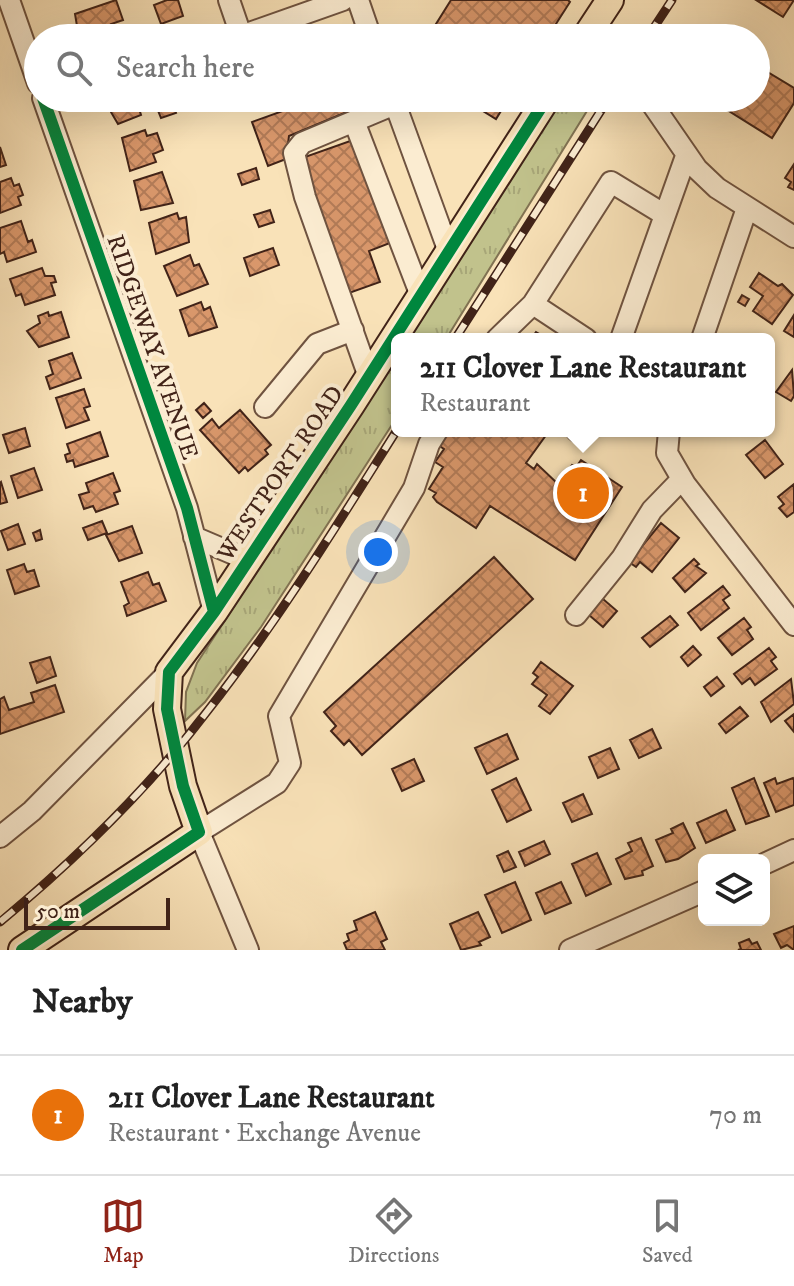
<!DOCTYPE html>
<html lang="en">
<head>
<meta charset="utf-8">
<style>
	:root { --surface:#fff; --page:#f6f6f6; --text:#222; --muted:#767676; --line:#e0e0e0; --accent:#8f2418 }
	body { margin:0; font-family:"IM FELL DW Pica",serif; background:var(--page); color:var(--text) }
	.controls { position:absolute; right:24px; bottom:24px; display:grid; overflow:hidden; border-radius:12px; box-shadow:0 8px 32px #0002 }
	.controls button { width:72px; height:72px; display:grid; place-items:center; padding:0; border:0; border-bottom:2px solid var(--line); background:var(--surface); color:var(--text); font:40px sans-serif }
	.scale { position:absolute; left:24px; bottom:20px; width:146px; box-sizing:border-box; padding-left:8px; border:4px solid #412318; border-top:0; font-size:22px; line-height:28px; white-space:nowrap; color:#412318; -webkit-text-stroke:6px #fbecd1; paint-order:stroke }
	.you { position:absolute; left:378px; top:552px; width:28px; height:28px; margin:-20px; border:6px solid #fff; border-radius:50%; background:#1a73e8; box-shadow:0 0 0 12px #1a73e833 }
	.badge { display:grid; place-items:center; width:52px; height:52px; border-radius:50%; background:var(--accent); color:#fff; font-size:26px; font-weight:700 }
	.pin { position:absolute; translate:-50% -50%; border:4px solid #fff; box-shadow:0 2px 8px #0006 }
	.popup { position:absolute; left:391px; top:333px; width:384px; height:104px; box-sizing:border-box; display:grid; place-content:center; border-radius:12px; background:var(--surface); filter:drop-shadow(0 2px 6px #0005); font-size:26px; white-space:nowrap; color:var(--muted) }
	.popup b { font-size:30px; color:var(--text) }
	.popup::after { content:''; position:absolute; left:50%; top:100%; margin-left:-16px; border:16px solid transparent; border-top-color:var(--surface) }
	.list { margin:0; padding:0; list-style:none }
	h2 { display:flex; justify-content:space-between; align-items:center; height:104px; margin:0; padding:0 32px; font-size:34px }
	h2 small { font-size:26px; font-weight:400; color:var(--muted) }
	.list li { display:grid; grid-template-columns:52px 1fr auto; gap:24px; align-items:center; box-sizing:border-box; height:120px; padding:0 32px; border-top:2px solid var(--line) }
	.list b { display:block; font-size:30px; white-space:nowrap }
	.list p { margin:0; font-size:26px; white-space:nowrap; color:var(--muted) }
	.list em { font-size:26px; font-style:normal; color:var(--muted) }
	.icon { flex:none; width:44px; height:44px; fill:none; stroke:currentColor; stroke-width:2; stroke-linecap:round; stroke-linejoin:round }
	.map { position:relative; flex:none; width:794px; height:950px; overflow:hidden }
	.search { position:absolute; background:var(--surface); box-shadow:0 8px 32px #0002; left:24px; right:24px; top:24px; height:88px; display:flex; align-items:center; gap:20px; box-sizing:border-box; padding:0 28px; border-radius:44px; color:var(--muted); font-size:30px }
	.sheet { height:224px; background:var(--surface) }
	nav { display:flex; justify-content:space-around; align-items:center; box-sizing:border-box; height:112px; border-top:2px solid var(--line); background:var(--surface); font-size:22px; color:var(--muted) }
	nav a { display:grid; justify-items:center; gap:4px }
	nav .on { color:var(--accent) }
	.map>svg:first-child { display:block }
	.grass { fill:url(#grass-tufts); stroke:#817252; stroke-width:2 }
	.building { fill:url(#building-cross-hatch); stroke:#412318; stroke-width:2 }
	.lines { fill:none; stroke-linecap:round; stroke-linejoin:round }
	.minor-casing { stroke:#6f5340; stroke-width:24 }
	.major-casing { stroke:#412318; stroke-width:30 }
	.minor { stroke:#fbecd1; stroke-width:20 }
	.major { stroke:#f9e2b8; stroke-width:26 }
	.rail-casing { stroke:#412318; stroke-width:9 }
	.rail { stroke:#fbecd1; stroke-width:6; stroke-dasharray:18; stroke-linecap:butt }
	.cycleway-casing { stroke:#fbecd1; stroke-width:17 }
	.cycleway { stroke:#00873e; stroke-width:12 }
	.labels { text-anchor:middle; stroke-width:8; stroke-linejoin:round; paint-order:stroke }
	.street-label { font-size:24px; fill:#412318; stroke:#fbecd1 }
</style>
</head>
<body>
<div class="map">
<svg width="794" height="950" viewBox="0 0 794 950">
	<defs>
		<pattern id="grass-tufts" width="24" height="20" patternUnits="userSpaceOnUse" patternTransform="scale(2)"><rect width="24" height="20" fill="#c1c28c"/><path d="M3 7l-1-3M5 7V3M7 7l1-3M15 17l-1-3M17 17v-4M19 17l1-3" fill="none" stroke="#a7a678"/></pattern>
		<pattern id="building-cross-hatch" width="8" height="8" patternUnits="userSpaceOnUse" patternTransform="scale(2)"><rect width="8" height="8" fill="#d9976b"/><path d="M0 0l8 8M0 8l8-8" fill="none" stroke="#b27b57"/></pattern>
	</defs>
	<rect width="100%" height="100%" fill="#f9e2b8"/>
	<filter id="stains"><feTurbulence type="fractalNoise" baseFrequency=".0025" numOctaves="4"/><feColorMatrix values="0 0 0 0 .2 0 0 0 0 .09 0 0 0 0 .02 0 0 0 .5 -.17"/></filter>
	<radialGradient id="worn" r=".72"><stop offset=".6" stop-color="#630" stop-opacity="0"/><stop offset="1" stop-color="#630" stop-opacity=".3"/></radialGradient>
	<path class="grass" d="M563 98H595L446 339H409Z
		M397 358V417L261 627 205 702 185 721 186 692 197 663Z"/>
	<path class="building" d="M116 0 123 20 111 24 114 31 95 38H79L75 14Z
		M167 0H178L183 16 161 24 154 5Z
		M451 0H568L570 2 547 38H436L431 32Z
		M756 0H794L783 17Z
		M756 65 794 88V103L772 138 708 98H756Z
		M109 98H148L137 102 141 115 118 124 108 107 112 105Z
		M319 98H356L359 107 289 136 286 159 268 166 252 122Z
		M462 98H509L496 119Z
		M172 102 176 113 161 118 157 108Z
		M145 130 147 136 157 133 163 150 153 154 156 162 130 171 122 138Z
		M353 140 390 243 369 251 380 282 349 293 302 158Z
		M0 147 6 165 0 167Z
		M794 164V190L788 187 791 182 785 178Z
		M256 168 259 179 242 185 238 174Z
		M162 172 173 203 141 210 134 181Z
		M11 178 14 186 19 184 23 195 18 197 21 205 0 213V182Z
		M270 210 274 222 259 227 254 215Z
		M177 213 179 219 186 217 189 242 156 254 149 223Z
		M21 221 28 242 32 240 36 252 7 262 4 252 0 254V228Z
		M273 248 279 265 250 276 244 258Z
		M190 255 194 266 199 264 208 284 177 296 164 266Z
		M42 268 45 276H54L56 282 51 283 55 295 25 305 21 294 16 296 10 279Z
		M759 273 778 286 782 284 793 295 772 324 753 311 763 296 750 287Z
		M742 295 749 299 745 306 738 302Z
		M201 302 204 310 210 307 217 327 189 336 180 310Z
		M48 312 49 316 61 312 69 337 39 347 27 331 40 323 38 316Z
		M794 315V337L784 331Z
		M536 332 548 339H531Z
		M72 353 81 378 50 389 46 377 53 374 49 361Z
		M792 370 794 396 791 401 776 392Z
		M84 389 90 406 84 408 89 420 66 428 56 398Z
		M204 403 211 411 203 418 196 410Z
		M240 410 271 445 265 450 268 454 248 471 245 467 239 473 200 430 212 419 219 428Z
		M25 428 30 446 9 453 3 435Z
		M447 431H549L526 463 534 469 537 464 558 484 572 465 576 467 581 460 622 487 575 560 490 506 476 528 437 502 433 497 436 493 429 489 443 467 435 462 444 449 438 445Z
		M100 432 108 456 75 467 73 460 67 462 65 455 70 453 67 444Z
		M765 440 783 464 765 478 746 455Z
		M34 468 42 490 18 498 11 476Z
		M113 473 120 491 114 493 118 504 96 512 93 506 84 509 79 495 89 492 86 483Z
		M1 482 7 502 0 504V483Z
		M794 484V512L787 517 779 508 784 504 778 497Z
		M102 521 107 533 88 540 83 528Z
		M661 523 679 538 652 572 640 562 636 567 629 562Z
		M18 524 25 544 8 550 1 531Z
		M132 526 142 553 119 561 106 535Z
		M40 530 42 539 36 541 33 533Z
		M494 557 533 599 362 755 349 740 344 745 331 731 336 726 324 712Z
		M694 559 699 564 696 566 706 573 685 592 673 578Z
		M24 564 27 572 34 570 39 586 15 594 7 570Z
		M148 572 153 585 159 583 166 601 127 616 124 606 129 603 121 582Z
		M723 586 730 595 723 600 729 608 701 630 688 613Z
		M596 593 617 611 603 627 582 609Z
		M670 616 678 625 650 647 642 638Z
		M744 618 751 627 747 630 753 639 732 655 718 638Z
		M693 646 701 655 688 666 681 657Z
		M769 648 776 657 771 661 777 669 755 685 750 678 742 684 734 674Z
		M50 657 56 676 37 683 30 663Z
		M541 662 573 686 550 714 539 706 547 695 532 684 538 677 533 673Z
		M717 677 724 686 711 696 704 687Z
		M791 679 794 704 771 722 761 702Z
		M55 685 64 712 0 734V699L4 697 9 710 34 702 31 693Z
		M740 707 748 716 726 733 719 724Z
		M794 714V732L785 721Z
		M652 729 661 748 639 758 630 740Z
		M507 734 518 759 487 774 475 748Z
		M610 748 619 769 598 778 589 757Z
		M414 759 424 781 402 791 392 769Z
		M516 778 531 810 507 822 492 790Z
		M754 778 769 816 746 824 732 788Z
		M775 778 777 784 793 778 794 780V805L776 812 764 783Z
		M583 794 592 814 572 822 563 803Z
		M726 810 735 830 706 843 697 823Z
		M683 823 695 848 678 859 666 862 656 840 673 833 671 829Z
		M641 838 653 866 642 871 643 875 625 879 616 859 632 851 628 843Z
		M544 841 550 854 525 866 519 852Z
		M508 851 516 867 504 872 497 856Z
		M597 853 611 884 586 896 572 864Z
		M515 882 531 920 502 933 485 895Z
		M561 882 571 903 545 914 536 893Z
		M375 912 387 939 381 942 385 950H347L344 943 349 940 347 934 357 930 354 921Z
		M478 912 490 937 479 942 481 945 461 950 450 924Z
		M794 926V950L787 945 781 948 774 934Z
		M749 939 752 944 757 942 761 950H738L741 949 739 943Z"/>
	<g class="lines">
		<g class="minor-casing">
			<path id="minor" d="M9 0 38 83
				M229 0 242 38
				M358 0 371 38
				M241 36 343 0
				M43 98 187 508 214 612
				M393 98 449 252
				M648 98 697 169 717 188 794 237
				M354 121 421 296
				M497 339 533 304
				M586 339 533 304 611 182 665 215
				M621 339 686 156
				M702 339 747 208
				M369 377 305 197 294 153 302 143 395 104
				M265 407 317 344 353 330
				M577 431H578
				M669 431 667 453 685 484 794 625
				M194 537 248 560
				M576 615 622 558 652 510 682 479
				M0 837 32 811 169 672
				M764 864 794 850
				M248 950 199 832 277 783 290 763 279 716 414 488 429 444 437 431
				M570 950 704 891"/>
		</g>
		<g class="major-casing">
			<path id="major" d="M585 38 610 0
				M22 950 199 832 183 786 167 709 169 672 214 612 351 405 547 98"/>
		</g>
		<use href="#minor" class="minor"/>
		<use href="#major" class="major"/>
		<g class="rail-casing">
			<path id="rail" d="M647 38 672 0
				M455 339 609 98
				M0 922C76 859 149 788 209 709 278 621 337 525 397 430"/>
		</g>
		<use href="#rail" class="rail"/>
		<g class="cycleway-casing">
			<path id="cycleway" d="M43 98 187 508 214 612
				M22 950 199 832 183 786 167 709 169 672 214 612 351 405 547 98"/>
		</g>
		<use href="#cycleway" class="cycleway"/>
	</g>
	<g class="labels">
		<g class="street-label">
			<text transform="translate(153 347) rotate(71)" y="8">RIDGEWAY AVENUE</text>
			<text transform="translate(280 473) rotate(-56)" y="8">WESTPORT ROAD</text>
		</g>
	</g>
	<rect width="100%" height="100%" filter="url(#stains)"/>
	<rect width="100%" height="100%" fill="url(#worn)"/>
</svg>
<div class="controls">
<button><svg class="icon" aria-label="layers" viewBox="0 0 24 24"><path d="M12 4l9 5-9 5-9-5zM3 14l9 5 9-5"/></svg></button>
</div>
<div class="scale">50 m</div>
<div class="you"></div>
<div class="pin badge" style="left:583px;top:493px;background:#e8710a">1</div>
<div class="popup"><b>211 Clover Lane Restaurant</b>Restaurant</div>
<div class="search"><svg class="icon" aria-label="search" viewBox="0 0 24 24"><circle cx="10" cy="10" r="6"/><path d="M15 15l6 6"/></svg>Search here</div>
</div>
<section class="sheet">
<h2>Nearby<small></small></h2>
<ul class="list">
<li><span class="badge" style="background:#e8710a">1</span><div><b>211 Clover Lane Restaurant</b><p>Restaurant · Exchange Avenue</p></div><em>70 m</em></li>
</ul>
</section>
<nav>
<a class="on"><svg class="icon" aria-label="map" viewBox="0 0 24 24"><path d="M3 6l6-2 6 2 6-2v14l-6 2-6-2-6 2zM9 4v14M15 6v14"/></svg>Map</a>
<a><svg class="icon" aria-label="directions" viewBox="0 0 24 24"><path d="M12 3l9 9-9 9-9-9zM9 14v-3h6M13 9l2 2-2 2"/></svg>Directions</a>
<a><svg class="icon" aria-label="saved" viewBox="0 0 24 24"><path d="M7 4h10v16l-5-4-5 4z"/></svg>Saved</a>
</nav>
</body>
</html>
